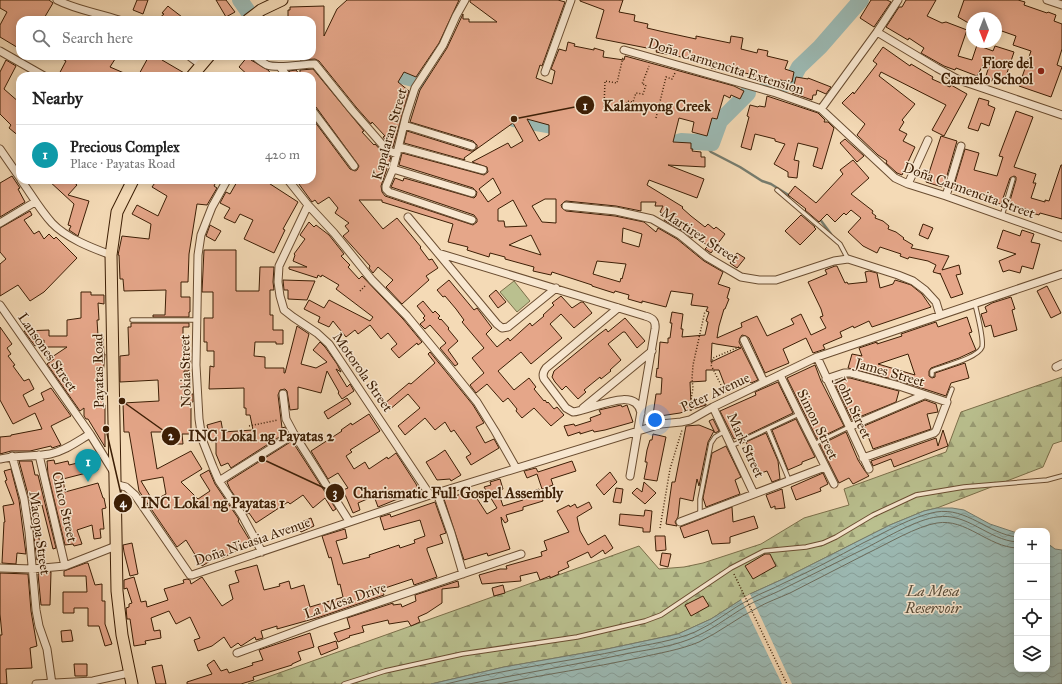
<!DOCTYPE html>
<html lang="en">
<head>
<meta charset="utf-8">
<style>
	:root { --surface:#fff; --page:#f6f6f6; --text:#222; --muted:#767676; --line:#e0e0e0; --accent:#8f2418 }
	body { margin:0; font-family:"IM FELL Great Primer",serif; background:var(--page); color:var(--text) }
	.controls { position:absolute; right:12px; bottom:12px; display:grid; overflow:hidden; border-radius:8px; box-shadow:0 2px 10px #0003 }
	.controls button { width:36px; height:36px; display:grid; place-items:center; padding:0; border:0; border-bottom:1px solid var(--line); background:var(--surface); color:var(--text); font:20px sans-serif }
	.compass { position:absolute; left:966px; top:12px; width:36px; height:36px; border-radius:50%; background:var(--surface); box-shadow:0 2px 10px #0003; rotate:180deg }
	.you { position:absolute; left:655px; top:420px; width:14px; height:14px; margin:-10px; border:3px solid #fff; border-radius:50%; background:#1a73e8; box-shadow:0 0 0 6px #1a73e833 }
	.badge { display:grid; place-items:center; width:26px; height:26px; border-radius:50%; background:var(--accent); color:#fff; font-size:13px; font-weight:700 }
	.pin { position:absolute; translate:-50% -33px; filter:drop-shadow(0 1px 2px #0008) }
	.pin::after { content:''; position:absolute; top:21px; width:14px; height:12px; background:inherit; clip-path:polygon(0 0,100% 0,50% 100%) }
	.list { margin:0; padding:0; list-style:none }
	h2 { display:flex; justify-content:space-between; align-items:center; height:52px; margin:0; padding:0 16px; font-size:17px }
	h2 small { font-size:13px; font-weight:400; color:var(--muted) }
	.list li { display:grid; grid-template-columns:26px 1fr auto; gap:12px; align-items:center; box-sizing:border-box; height:60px; padding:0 16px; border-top:1px solid var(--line) }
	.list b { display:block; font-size:15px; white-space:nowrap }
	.list p { margin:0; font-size:13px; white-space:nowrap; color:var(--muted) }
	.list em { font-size:13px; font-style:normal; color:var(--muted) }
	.icon { flex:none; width:22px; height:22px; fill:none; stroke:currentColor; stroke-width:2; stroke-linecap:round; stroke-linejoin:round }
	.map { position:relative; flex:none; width:1062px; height:684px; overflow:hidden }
	.search { position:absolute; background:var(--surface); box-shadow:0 2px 10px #0003; left:16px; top:16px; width:300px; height:44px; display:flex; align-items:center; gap:10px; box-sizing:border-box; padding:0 14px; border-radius:12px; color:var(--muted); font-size:15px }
	.panel { position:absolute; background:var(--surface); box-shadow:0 2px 10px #0003; left:16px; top:72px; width:300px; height:112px; border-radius:12px }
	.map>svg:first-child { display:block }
	.forest { fill:url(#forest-firs); stroke:#7b6f4a }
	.pitch { fill:#bac08f; stroke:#7b6f4a }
	.water { fill:url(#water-waves); stroke:#767c6e }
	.pier { fill:#f4dab6 }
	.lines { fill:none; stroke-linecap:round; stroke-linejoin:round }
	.shore { stroke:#6c6c5c; stroke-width:1 }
	.stream { stroke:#767c6e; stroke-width:2.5 }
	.river { stroke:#9cbab4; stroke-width:16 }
	.building { fill:#e5a689; stroke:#3c1e05; fill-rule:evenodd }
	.lane-casing { stroke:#6a4d31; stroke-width:5.5 }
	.street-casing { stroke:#6a4d31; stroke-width:9 }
	.primary-casing { stroke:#3c1e05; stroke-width:13 }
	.path { stroke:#3c1e05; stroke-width:1.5; stroke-dasharray:1 2; stroke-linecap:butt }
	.lane { stroke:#f8e7d0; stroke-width:3.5 }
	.street { stroke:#f8e7d0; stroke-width:7 }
	.primary { stroke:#f4dab6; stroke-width:11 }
	.poi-dot { fill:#8f2418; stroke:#f8e7d0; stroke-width:1.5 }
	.labels { text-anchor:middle; stroke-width:3; stroke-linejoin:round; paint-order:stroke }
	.poi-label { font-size:14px; font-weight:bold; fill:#3c1e05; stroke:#f8e7d0; text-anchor:end }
	.street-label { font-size:14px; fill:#3c1e05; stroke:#f8e7d0 }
	.water-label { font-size:15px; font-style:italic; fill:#594d3a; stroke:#f8e7d0 }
	.leader { fill:none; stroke:#3c1e05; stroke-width:1.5 }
	.callout-dot { fill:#3c1e05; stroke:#f8e7d0; stroke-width:1.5 }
	.mark-label { font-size:12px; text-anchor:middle; font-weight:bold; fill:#fff }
	.callout-label { font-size:15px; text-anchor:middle; font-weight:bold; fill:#3c1e05; stroke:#f8e7d0; stroke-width:3; stroke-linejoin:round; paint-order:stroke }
</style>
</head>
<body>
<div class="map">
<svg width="1062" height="684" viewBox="0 0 1062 684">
	<defs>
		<pattern id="forest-firs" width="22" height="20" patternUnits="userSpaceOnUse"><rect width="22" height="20" fill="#bac08f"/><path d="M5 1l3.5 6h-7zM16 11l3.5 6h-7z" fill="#989b73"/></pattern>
		<pattern id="water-waves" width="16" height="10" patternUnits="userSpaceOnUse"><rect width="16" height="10" fill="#9cbab4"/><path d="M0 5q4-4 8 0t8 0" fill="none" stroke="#879f99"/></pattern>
	</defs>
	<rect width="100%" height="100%" fill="#f4dab6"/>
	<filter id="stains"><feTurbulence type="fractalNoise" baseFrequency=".005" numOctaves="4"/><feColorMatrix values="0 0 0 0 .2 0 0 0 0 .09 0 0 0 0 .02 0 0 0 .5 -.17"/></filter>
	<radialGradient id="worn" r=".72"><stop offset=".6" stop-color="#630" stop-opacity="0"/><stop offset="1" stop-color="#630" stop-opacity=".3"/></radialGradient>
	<path class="forest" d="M1062 377V441L1053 444 1043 467 937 508 924 511 890 525 783 579 750 594 711 619 678 634 607 649 504 667 431 684H248L540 580 550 578 639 546 659 569 684 567 703 563 761 544 804 518 849 505 844 489 946 452 961 412Z"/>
	<path class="pitch" d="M514 281 530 301 517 312 500 292Z"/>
	<path class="water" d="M937 508H952L964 510 990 524 1017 533V669H1047V543L1055 549 1062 550V684H431L504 667 607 649 678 634 711 619 750 594 783 579 890 525 924 511Z"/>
	<path class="pier" d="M750 594 792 684H782L741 599Z"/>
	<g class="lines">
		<path class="shore" d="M446 684C505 669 567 662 627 649 649 644 674 641 695 632 715 623 731 609 750 599 761 593 773 589 784 583 811 571 837 557 863 543 884 533 913 516 936 512 967 507 988 534 1017 537
			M469 684C523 673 576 665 630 653 652 649 676 646 697 636 717 627 734 612 754 602 765 597 776 593 787 587 814 574 841 560 868 547 887 537 918 519 937 517 967 512 988 540 1017 542
			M498 684C545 674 592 668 638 658 659 653 680 650 699 642 720 632 737 618 757 608 767 602 779 598 790 593 816 580 842 566 868 553 887 544 917 526 937 523 966 518 988 547 1017 548"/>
		<path class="stream" d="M702 142 711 152 740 167 762 181 771 184 790 196
			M819 218 831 234"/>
		<path class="river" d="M240 0 254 20
			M384 66 388 70 395 74 446 88
			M767 87 784 85 791 82 799 67 820 47 861 0
			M509 116 514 119 570 129
			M661 138 677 146 678 142 681 141 712 143 720 121 748 93"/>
	</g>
	<path class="building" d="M0 0H49L53 3 43 20H20V49L0 37V25L7 12 0 8Z
		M137 0H148L143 14 133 10Z
		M216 0H226L235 12 226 17Z
		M347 0H459L439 43 416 77 404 72 398 82 409 91 393 147 390 146 383 137 385 136 372 122 371 124 356 107 319 61 315 59 300 60 304 56H312L313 30 312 20H288V10H290V7L324 6V36L337 9Z
		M470 0H558L565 2 542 66 540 65 536 78 552 84 555 71 551 69 559 49 566 51 568 42 575 44 574 46 594 50V48L604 51 603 57 624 60 625 56 734 86 744 91 740 99 731 95 730 98 724 95 717 119 712 118 707 136 692 132 694 122 679 118 673 142 691 143V149H693L692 151 701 152V157H705V167L668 165 704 179 697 198 649 180 647 185 683 207 682 208 691 216 705 227 708 224 714 229 716 227 725 234 711 253 705 249 708 246 694 235 692 238 683 231 664 220 667 216 660 212 663 206H655L656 202H641V211L616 206 566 201 564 202 561 205 562 208 566 211 615 216 644 222 656 232 658 228 677 239 704 261 723 272 718 284 730 288 727 298 729 299 725 309H724L719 326 717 338 742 327 741 323 757 316 767 336 794 324 791 319 801 314 811 335 826 328 820 317 823 316 821 309 808 282 827 274 825 270 835 266H837L845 283 847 282 848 284 867 282 865 272 869 271 877 273 880 288 893 284 895 280 905 283 911 285 922 294 931 307 872 327 869 321 854 328 853 326 840 332 842 337 823 345 825 349 813 353 806 338 783 349 789 363 765 373 749 338 746 336 742 335 740 338 739 342 758 380 751 383 750 382 746 383 727 391 719 370H706V381L690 382 691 403 706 404V405L680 413 660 416 653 415 656 394H661L662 378 656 377 657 368 658 369 660 342 668 343V338H670L672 323H670L672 312 683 314 681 329H683L682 337 705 335 708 322 706 321 709 312 706 311 708 307 691 305 693 294 671 291 666 307 642 301V303L628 299 629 295 615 291 614 293 592 286V285L552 272 551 275 533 271 534 267 505 259V257L490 253 489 257 467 250 468 247 448 242 453 224 382 202V200H359L383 229 397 218 421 247 420 248 429 260 432 259 438 268 426 276 429 280 402 304 386 287 393 280 378 267 373 273 369 268 370 266 343 236 349 231 345 226 349 223 335 213 338 208 329 197 318 204 315 200 312 202 296 180H312V118L350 169 355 171 357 170 359 166 316 107 312 105V76H292L289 71 296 70 300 75V70L313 69 364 131 362 132 374 145 375 144 384 154 391 157 381 186 382 192 385 196 473 225 477 222V219L474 215 391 187 395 178 403 181 404 178 474 198 476 196 477 192 473 188 399 165 402 153 484 175 488 172 487 167 472 162 508 143 511 148 523 141 513 123 464 158 465 160 404 143 407 131 471 151H473L477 148V145L473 141 410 122 420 90 447 48 463 14V19H469V22H497L470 2ZM527 119 549 125V135L539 141ZM493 178 501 193 488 202 479 189ZM545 199H556V223L542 222 532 206ZM513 200 527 226 505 227 504 221H498V209ZM623 228 642 234 639 247 622 242ZM531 235 541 255 509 245ZM597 261 626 264 622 279 621 278 620 282 593 274ZM712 343 716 344 741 348 711 362Z
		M580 0H623L619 12 635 15 634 21 648 24 647 28 664 32 696 39V36L730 43 731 36 743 38 741 49 757 53 758 49 768 51 767 56 788 61 785 69 794 72 792 82 780 80V81L761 79 762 78 754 76V75L736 71V73L711 68 712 63 656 52 657 50 596 38 604 10 580 1Z
		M871 0H887L891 2 874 27 860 18Z
		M906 0H936L927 16 942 23 946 22 967 30 958 56 972 60 977 45 993 51 995 46 1014 52 1005 79 994 76 992 81 985 79 991 60 987 58 977 76 956 68 955 70 944 66 921 53 924 48 909 38 908 40 886 27 899 7H902Z
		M964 0H1018L1025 2 1024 5 1047 13 1048 12 1056 15 1054 21 1062 24V49L1057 65 1062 67 1051 97 1019 86 1031 51 1013 45 1016 36 996 29V18H972V25L958 17Z
		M168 6 169 7 186 20H157L164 14 162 13Z
		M883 47 910 66 911 64 933 77 932 79 950 87 951 85 967 94 944 136 932 130 946 105 881 72 879 76 915 104 902 120 904 122 899 130 907 134 903 141 915 147 902 175 897 173 886 163 887 161 878 155 857 135 865 124 842 103 853 92 854 94 877 64 873 61Z
		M57 56H117L110 67 131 76H58L66 61Z
		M149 56H165L162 60 186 74 185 76H138Z
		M248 56 251 60 268 70 273 76H249L239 67Z
		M6 60 16 66 4 89 20 103V137L9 128 11 125 0 114V72Z
		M796 77 808 79V78L831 87 826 94 817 90 816 95H813L812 100 792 93Z
		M767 96 818 113 825 120 824 122H828L834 128 822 169 813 166 818 148 798 143 794 160 799 161 797 178 788 177V172L774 164 785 144 775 141V139L755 134 751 150 741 147 749 117 747 116 750 105 758 107 759 106 765 107Z
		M979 98 989 101 988 105 995 108 989 126 981 123 978 131 968 128Z
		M1016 111 1033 117 1014 167 1036 174 1033 183H1036L1031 198 1045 202V200L1049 201 1061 165H1062V219L1040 213 1039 215 1032 213V211L1009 204 1016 180V177L1014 176 1010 178 1001 204 969 196 970 194 953 189 965 149 979 153 974 170 997 176 1003 157 999 156Z
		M941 136 957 141 944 186 942 185V187L926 182Z
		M845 139 864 156 857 162 840 143Z
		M853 160 869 178 851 194 873 211 872 213 876 216 875 218 883 221 889 226 888 229 896 232 904 238 903 239 913 245 911 248 949 256 942 270 959 265 961 274 956 275 963 294 951 298 940 273V274L933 272 936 265 928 261 909 257 908 259 900 256 901 254 880 247 877 253 863 246 848 232 861 218 851 210 846 215 844 213 835 222 827 214 819 222 805 210 806 209 788 195 795 186 816 203 843 174 840 170Z
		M12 176 20 188 18 189 25 202 0 217V183Z
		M48 180H71L77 185 68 195 89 201 78 236 69 230 71 226 68 225 74 204Z
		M157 180H217L214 186 217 188 207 205 197 204 189 254 188 282H181V297H190V312H189V317H153V315H165L166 290 124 291 123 279H120L119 255H118L122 236 149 239 151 224 132 214 137 205 158 216 167 196 152 187Z
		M238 180H264L298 202 283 229 285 230 274 253 244 239 253 220 240 214 235 223 224 218 230 208 220 203 226 192 230 194Z
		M30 211 32 215 24 220 34 234 39 231 44 239 49 234 54 239 56 237 77 258 44 292 30 301 18 285 0 296V264L6 259 0 252V228Z
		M801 215 815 227H814L816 229 800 245 785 231Z
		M309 222 314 227 316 225 329 235 344 254 341 256 350 265 348 267 359 279 362 276 403 319 422 342 418 345 417 343 399 358 391 349 397 344 388 333 381 339 370 325 358 334 355 330 346 337 333 321 329 327 318 322 320 317 304 309 309 300 324 308 329 300 370 321 373 317 336 289 339 285 322 275 321 277 318 275 317 278 289 269V267H307L293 261 295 255 294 254 305 239 300 235Z
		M923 224 933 228 928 239 919 235Z
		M210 225 221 231 215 241 206 236Z
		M1003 230 1020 236 1022 230 1034 234 1031 242 1040 244 1033 269 1022 266 1020 273 1009 270 1003 272 999 261 1016 254 997 248Z
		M204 250H236V291H259L260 267H274L273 282 274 290H270V315H273V330H283V344H276V342H255L254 356 265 357V368H284V373H285L297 326 309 334 301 364 316 368 327 362 313 350 320 342 325 347 337 364 341 372 336 369 347 387 350 384 354 391 342 399 338 393 339 392 327 371 321 393 298 387V409L290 410 287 391 285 389 280 390 278 395 282 428 285 427 287 432 231 468 228 463 221 466 216 454V441L211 442 207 425 221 421 223 432 253 430 250 415H246V408H244V388L209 389 210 366 214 367V351H207V342H204V318H213V292H202Z
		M737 253 745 258 737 268 730 263Z
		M283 280 315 281 307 300 288 299V290H284Z
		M449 280 474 310 477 308 492 328 486 334 497 347 508 338 510 341 530 323 532 326 544 316 543 315 554 305 552 303 561 296 572 308 581 302H583L592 313 574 328 561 314 550 324 562 338 531 364 521 352 498 371 514 390 529 378 536 387 534 389 544 401 545 400 547 403 548 402 554 409 557 407 564 415 551 426 534 408 522 418 516 411 517 409 508 398 503 402 487 384 476 393 470 385 484 373 472 358 484 348 462 322 464 320 456 309 445 296 443 297 437 290Z
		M1047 286 1061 313 1051 318 1037 291Z
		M496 290 506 302 498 308 489 296Z
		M81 292H91V295H104V304L98 303 99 320H97L98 336H103L104 354H105L102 385 103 405H105V447L88 419H86L84 416V408L80 411 47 364 54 359 52 357 67 347H44V340L35 346 24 331 49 330V336H67V320L81 318Z
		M1011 297 1015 309 1012 310 1017 330 994 337 991 325 985 327 981 314 987 312 985 307 992 303Z
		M423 301 433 313 435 311 440 316 438 318 440 320 441 319 449 328 448 329 458 341 448 350 458 364 455 366 440 348 446 343 430 325 425 329 420 324 425 320 423 318 425 316 417 306Z
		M967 317 972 332 969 333 976 350 959 358 931 368 929 371V376L932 378 935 377V373L965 363 969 378 951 383 946 396 900 381 848 368 852 354 862 356 859 348 877 342V344L902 336 901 334 936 322 938 327ZM908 354 915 375 878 364Z
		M625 318 645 341 637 348 625 332H623L608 344 621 360 610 370 611 371 601 379 600 377 584 390 586 392 578 399 566 386 562 390 555 382 552 377 554 371 598 335 606 329 608 332Z
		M131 323H189V327H183V353H190V364H189V371H184V394H193V402H191V434H182L183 444H169V432H151L157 469 191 451 202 469 181 482 198 499 210 491 200 475 209 470 215 484 238 518 239 520 238 521 252 544 246 549 243 546 236 551 222 558 220 555 202 566 186 540 177 547 139 491 129 432H124L123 403 159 401 158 380 120 382V356L129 355 128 327H131ZM163 477 166 494 153 501 141 481Z
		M0 327 12 344 7 348 11 354 8 356 15 365 13 366 24 381 29 379 34 389 23 395 29 407 44 400 41 393 51 388 71 416 51 426 61 445 52 448 51 446 30 451H11L0 454V437L11 436V435L42 429 35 413 13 424 0 400Z
		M430 352 473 405 484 423 476 427 485 443 494 439 499 448 471 465 466 457 471 454 454 430 451 432 445 422 435 430 425 418 405 435 398 426 420 408 408 394 389 410 384 404 409 383 411 384 435 363 428 354Z
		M815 365 821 381 844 426 817 439 787 378Z
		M845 378H850L899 391 896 402 852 420 834 382Z
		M778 382 793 413 743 437 742 435 734 439 720 411 756 395 755 392Z
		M347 398 351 404 328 419 324 412Z
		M925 400 936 404 938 412 927 414 931 429 873 449 864 426Z
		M621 405 622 407 627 405 633 422 605 430 594 432 593 430 580 434V432L568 436 564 426 574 424 575 426 591 421 590 418 601 414 599 410Z
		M369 414 380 431 350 450 352 452 346 456 354 469 365 462 369 469 387 457 388 459 396 453 416 484 420 493 395 500 378 507 374 496 358 503 360 510 353 513 343 490 348 488 338 473 328 479 311 451 342 431 341 430 351 423 352 425Z
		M713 419 719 431 715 433 714 431 708 442 699 486 697 479 693 501 680 498 678 517 675 522 677 526 666 524 672 482H675L686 426 699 425 714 431 709 421Z
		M796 419 815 457 802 462V464L788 470 772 430Z
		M943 430 948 446 894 467 891 459 873 466 871 461 936 438 938 446Z
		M846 432 858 460 865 471 869 476 853 484 849 478 839 483 820 445Z
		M766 433 778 461 780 479 772 482 767 471 758 474 751 457 753 456 746 442Z
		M653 434 666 437 657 481 644 479 647 464V462H645L647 450 650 440H652Z
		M292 441 336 509 333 511 325 498 313 508 303 495 290 504 288 502 256 523 249 513 247 514 230 489 227 482Z
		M726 446 741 477 735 480 740 494 706 507 703 498 712 453Z
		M445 450 461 475 451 481 450 479 437 480 426 462 435 457Z
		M95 459 98 470 63 479 65 492 98 483 103 498H104L106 508 102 509 104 529H100L101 538 94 539 92 525 77 530 82 544 74 546 73 544 65 545 48 474 47 461 54 460 55 464 68 461 69 465Z
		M19 461H32L35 475H38L56 548 53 549 42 505 36 506 41 559 37 560 29 498Z
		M572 461 576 471 551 479 553 485 542 489 537 474 527 478 524 471 536 468 538 472Z
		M11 469 19 500 26 554 17 553 16 564 2 563 4 522H5L3 506 14 504 5 481 7 480 4 471Z
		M610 472 617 482 604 495 596 485Z
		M823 473 828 484 820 488 821 491 796 500 791 487Z
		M500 479 503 489 498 491 503 506 523 500 521 495 539 489 543 501 523 507V510L506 515 508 521 505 523 501 517 502 524 510 549 488 556 487 553 464 560 444 499 472 491 487 514 497 508 484 487 491 485 490 482Z
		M644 482 656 493 645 504 632 493 637 488 642 492Z
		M616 488 623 489 621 503 613 502Z
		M782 489 785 508 775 509V506L771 508 766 495Z
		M435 502 446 533 440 535 443 543 427 548V550L437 577 414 585 412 579 382 589 384 595 320 617 277 629V626L261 631 263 638 256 640 255 637 241 646 238 643 231 648 224 637 212 646 198 651 194 640 200 638 190 617 176 624 169 611 151 618 154 631 160 630 161 638 145 641 146 644 134 646 130 619H127L126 608 129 607V604L132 603 127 588 124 589V580L134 577 141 602 146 601 147 607 168 600 164 589 184 583 183 580 187 579 190 580 191 584 202 577 222 606 233 599 229 585 239 582 235 571 257 565 264 590 280 586 279 584 289 581 291 589 304 585 310 607 343 597 340 584 338 585 331 557 329 558 322 536 345 529 347 538 336 541 343 564 370 557 369 555 399 545 400 548 415 543 414 540 425 536 420 520 384 530 380 517 390 514 391 517Z
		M589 502 592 508 577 517 580 531 588 545 605 535 613 548 605 554 603 550 591 558 588 552 567 562 569 567 558 572 559 574 550 578V576L540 580 537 572 520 576 521 581 482 584 479 575 500 569H507L506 566 542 556 541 552 547 550 544 541 569 532 557 511 569 505 570 507 575 504 577 508Z
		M732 507 733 522 754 516 758 528 730 537V543L712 544 708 530 684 538 680 527Z
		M645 510 652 511 650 532H643V528L619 525 620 514 644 516Z
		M311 518 314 526 301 532 297 524Z
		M655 536H665L666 550 656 551Z
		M132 543 138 574 130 576 124 552 123 545Z
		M662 553 671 554 668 567 660 565Z
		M765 554H770L776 566 753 579 745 566Z
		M86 563H88L95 585 102 584V601H105V624L112 644 105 646 99 626H88V608H74V613H63V592H87L86 576H64V571Z
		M51 572 50 605H41L38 574Z
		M0 573 28 574 31 611 37 646 30 648 32 668 6 669 7 684H0V635H2L0 614Z
		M458 581 459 587 442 589V603L427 613 418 617 420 622 411 626 408 621 389 624 388 620 362 626 364 632 349 636 350 637 338 642 334 633 350 628 347 618 393 603V605L401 604 402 607 416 601 415 595Z
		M503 585 505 593 494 596 492 588Z
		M703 596 709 606 691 616 685 605Z
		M71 630 73 641 62 642 61 631Z
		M310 633 314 647 298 652 301 660 292 664V665L253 677 254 680 241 684H187V682L212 674 207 665 214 660 221 671 227 669 229 673 253 665 252 663 263 660 259 650Z
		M336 641 338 648 321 655 318 647Z
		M74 664H87V676H75Z
		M162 665 166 684H156L152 667Z"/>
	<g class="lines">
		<g class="lane-casing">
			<path id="lane" d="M777 190 840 244 848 259
				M1002 216 1013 179
				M132 320H196
				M932 375V371C944 366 978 358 982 347 984 339 977 313 975 304
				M947 402 952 389
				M768 429 789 480
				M814 444 849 427
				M731 446 799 414
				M700 514V499L711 443 715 437 725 431
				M344 684 385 671 462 654 577 637 645 621 661 615 731 568 764 551 806 547 823 543 836 537 873 515 916 495 964 487 1047 480 1062 476"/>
		</g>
		<g class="street-casing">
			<path id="street" d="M57 0C76 10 99 13 119 20
				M465 0 456 16 443 45 415 88 406 116 393 169 386 186V189L389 192 472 220
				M1047 0 1062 5
				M877 32 937 68 959 80 1062 115
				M624 50 776 93 821 109 895 178 908 184 946 196 1062 237
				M0 51 44 76
				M189 56 201 65
				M254 56C258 59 263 63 267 65 278 69 302 64 315 64L352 110 387 150 397 154
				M280 67 287 76
				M545 72 571 0
				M821 109 877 32 898 0
				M312 110 354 166
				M404 125 472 146
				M399 147 483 170
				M0 149 20 178
				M393 169 472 193
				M21 180C31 194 40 210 52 223 66 238 92 248 111 255
				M227 180 212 207 201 235 198 255 196 365 199 419 202 439 213 467 219 481 242 515 262 552
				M288 180 308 205 334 233 372 280 407 316 453 372 477 402 495 431 516 468
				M908 184 928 140
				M946 196 961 146
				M308 205 279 266 278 282 280 296 284 310 293 317 317 333 329 344 430 495
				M566 206 616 211 652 219 680 235 707 257 741 277 759 280H776L834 261 848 259 898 275 913 281 925 290 936 302 940 315
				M408 217 497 324 502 328 508 327 556 288
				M0 223 35 202
				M438 253 645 316C653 318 656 321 655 329L630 476
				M0 305 90 434 113 471
				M618 308 546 368C543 372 542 375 544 379L566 408 573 412C590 411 636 384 641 413
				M744 340 764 382
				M817 357 869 469
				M1056 367 1062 364
				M780 375 799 414 834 484
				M826 379 844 373H851L899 386 947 402 936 431 934 433 863 458
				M283 394 286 419 294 434 349 521
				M713 407 754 494
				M583 408 652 351
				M849 427 924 395
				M39 455 65 566
				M12 456 24 499 29 532 36 610 39 626 47 649 52 684
				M0 459C17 455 34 457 50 454 65 451 78 441 90 434
				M219 481 294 434
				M114 484 126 487 135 495 190 575H192L430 495 661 424 681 422 690 420 713 407 817 357 1062 274
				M437 493 451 533 463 574
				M680 522 825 467
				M0 568 32 569 65 566 116 546
				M237 653 318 623 521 554
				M36 684 93 681 129 673"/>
		</g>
		<g class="primary-casing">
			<path id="primary" d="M248 20 261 10 282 0
				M192 76 209 56
				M132 684 122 635 117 591 111 255 117 212 133 180"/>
		</g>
		<path class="path" d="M604 107 605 81 617 83 623 57
			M626 109 627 101 633 102 636 93 643 94 646 85 642 84 649 66
			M656 118 666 77 672 79 675 73
			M360 291 366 285
			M725 393 711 365 713 358 739 347
			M691 411 690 405 693 388 692 379 693 365 705 311
			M249 426 278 420
			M660 528 670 469 682 430
			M734 574 787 684"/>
		<use href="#lane" class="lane"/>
		<use href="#street" class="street"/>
		<use href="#primary" class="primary"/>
	</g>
	<circle class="poi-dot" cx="1041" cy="71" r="4"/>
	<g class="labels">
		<g class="poi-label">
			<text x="1033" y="68">Fiore del<tspan x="1033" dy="16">Carmelo School</tspan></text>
		</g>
		<g class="street-label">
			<text transform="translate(726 66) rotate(17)" y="5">Doña Carmencita Extension</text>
			<text transform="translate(389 134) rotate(-74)" y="5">Kapalaran Street</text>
			<text transform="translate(969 190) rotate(20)" y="5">Doña Carmencita Street</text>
			<text transform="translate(700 235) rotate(33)" y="5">Martirez Street</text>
			<text transform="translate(48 352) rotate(55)" y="5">Lansones Street</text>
			<text transform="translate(98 371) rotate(-91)" y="5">Payatas Road</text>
			<text transform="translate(185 371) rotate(-91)" y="5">Nokia Street</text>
			<text transform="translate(363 372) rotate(55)" y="5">Motorola Street</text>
			<text transform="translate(890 372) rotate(16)" y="5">James Street</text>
			<text transform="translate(715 392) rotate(-25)" y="5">Peter Avenue</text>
			<text transform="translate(854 408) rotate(65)" y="5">John Street</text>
			<text transform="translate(818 424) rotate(64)" y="5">Simon Street</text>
			<text transform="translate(746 445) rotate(65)" y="5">Mark Street</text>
			<text transform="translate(65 507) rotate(77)" y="5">Chico Street</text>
			<text transform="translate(40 533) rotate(82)" y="5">Macopa Street</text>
			<text transform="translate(252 541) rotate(-19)" y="5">Doña Nicasia Avenue</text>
			<text transform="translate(345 600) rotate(-19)" y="5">La Mesa Drive</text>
		</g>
		<g class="water-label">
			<text x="933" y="596">La Mesa<tspan x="933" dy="17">Reservoir</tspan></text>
		</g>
	</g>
	<path class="leader" d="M514 119L585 105M122 401L171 436M262 459L335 493M106 429L123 503"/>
	<g class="callout-dot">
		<circle cx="514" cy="119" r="4"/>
		<circle cx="122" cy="401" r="4"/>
		<circle cx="262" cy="459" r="4"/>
		<circle cx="106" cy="429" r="4"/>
		<circle cx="585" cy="105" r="10"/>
		<circle cx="171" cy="436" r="10"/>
		<circle cx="335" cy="493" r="10"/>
		<circle cx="123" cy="503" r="10"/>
	</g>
	<g class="mark-label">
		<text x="585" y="110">1</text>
		<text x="171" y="440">2</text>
		<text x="335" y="497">3</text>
		<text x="123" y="507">4</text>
	</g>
	<g class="callout-label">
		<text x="657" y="111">Kalamyong Creek</text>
		<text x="261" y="441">INC Lokal ng Payatas 2</text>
		<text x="458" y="498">Charismatic Full Gospel Assembly</text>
		<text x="213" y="508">INC Lokal ng Payatas 1</text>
	</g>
	<rect width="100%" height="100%" filter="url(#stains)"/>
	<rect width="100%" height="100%" fill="url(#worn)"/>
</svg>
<div class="controls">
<button>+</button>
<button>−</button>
<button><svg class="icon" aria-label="locate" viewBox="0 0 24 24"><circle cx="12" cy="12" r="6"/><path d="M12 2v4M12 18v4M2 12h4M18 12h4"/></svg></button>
<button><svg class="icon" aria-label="layers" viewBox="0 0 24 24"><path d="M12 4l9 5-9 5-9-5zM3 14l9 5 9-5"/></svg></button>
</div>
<svg class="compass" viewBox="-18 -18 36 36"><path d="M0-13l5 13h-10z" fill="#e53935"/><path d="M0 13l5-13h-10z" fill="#767676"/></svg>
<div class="you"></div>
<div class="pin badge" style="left:88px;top:482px;background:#0f9aa8">1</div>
<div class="search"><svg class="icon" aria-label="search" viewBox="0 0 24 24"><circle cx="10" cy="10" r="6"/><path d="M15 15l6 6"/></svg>Search here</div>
<section class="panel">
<h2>Nearby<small></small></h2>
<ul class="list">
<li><span class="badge" style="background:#0f9aa8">1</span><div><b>Precious Complex</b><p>Place · Payatas Road</p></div><em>420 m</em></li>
</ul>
</section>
</div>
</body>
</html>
